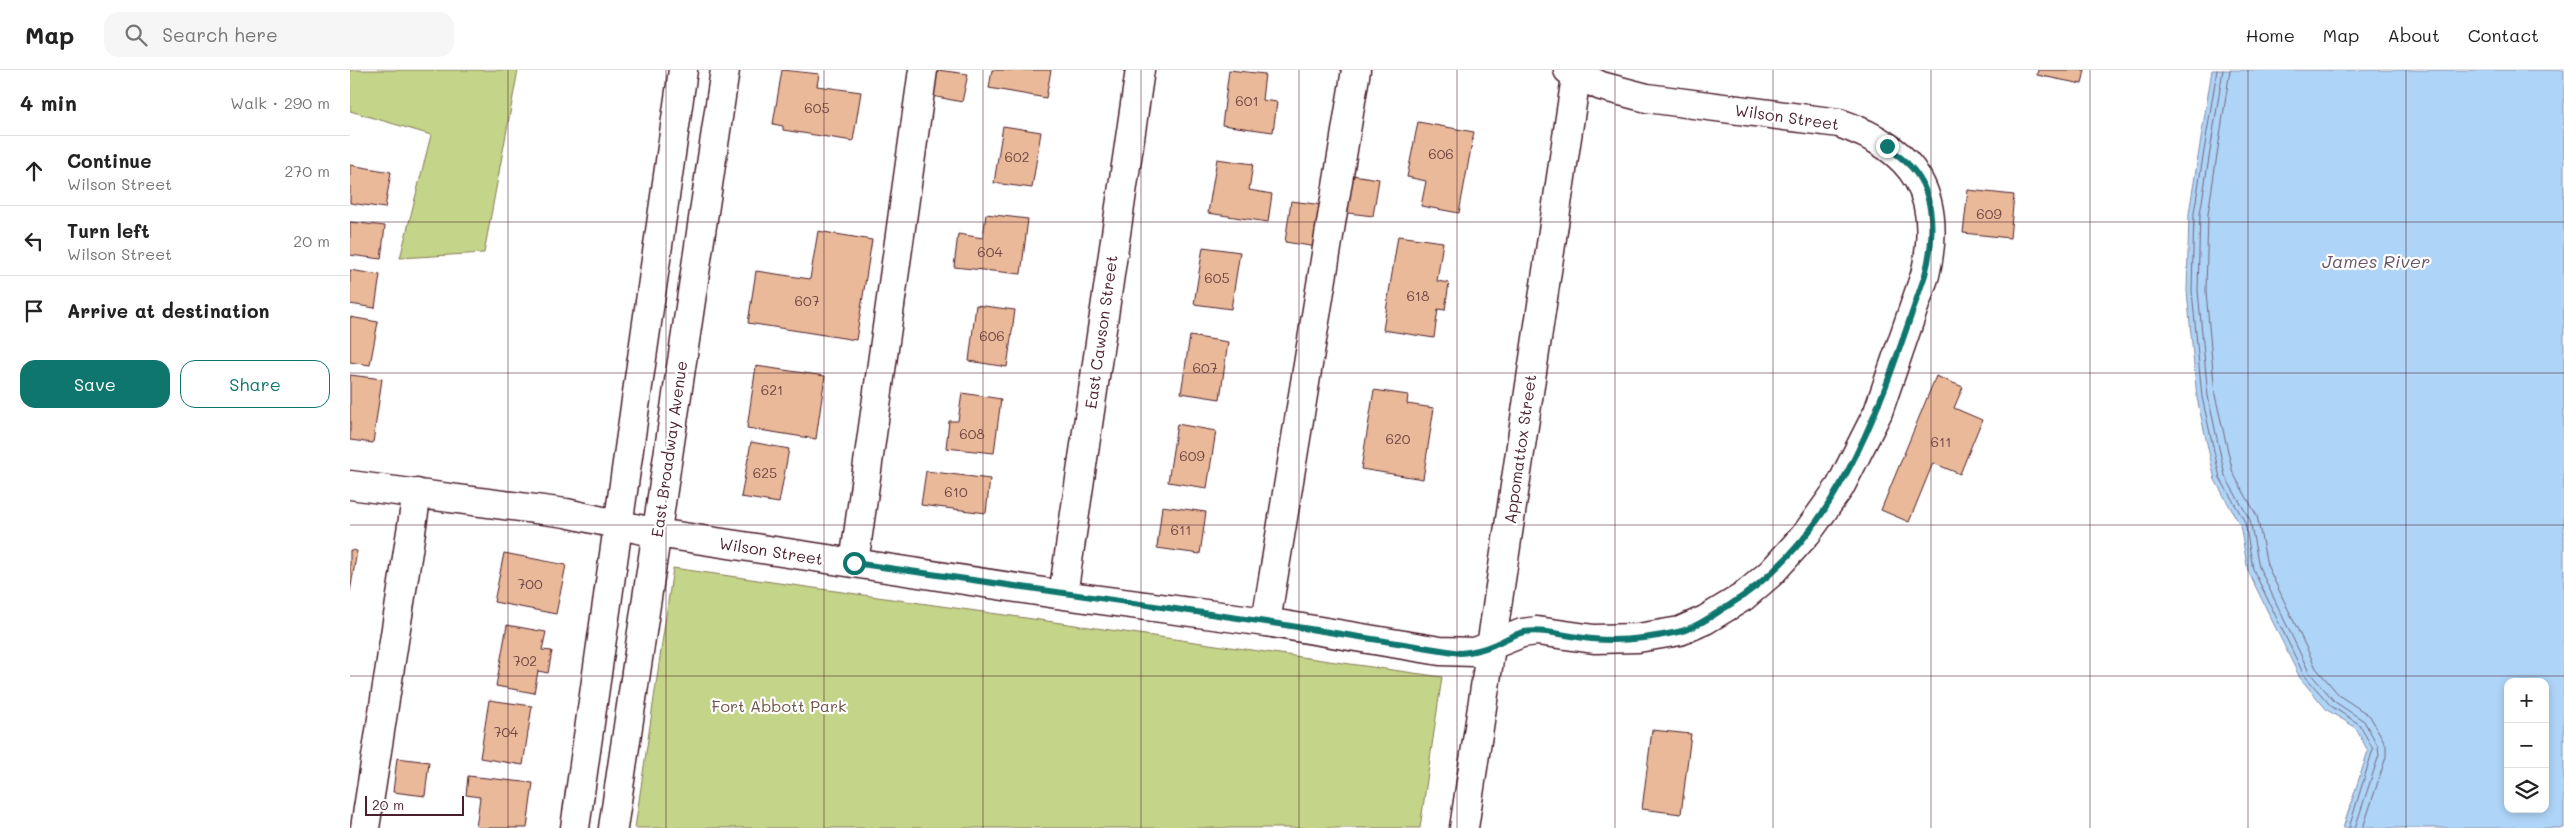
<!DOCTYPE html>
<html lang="en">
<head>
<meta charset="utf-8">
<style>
	:root { --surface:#fff; --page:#f6f6f6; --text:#222; --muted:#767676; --line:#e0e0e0; --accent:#0f766e }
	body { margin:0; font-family:Mali,sans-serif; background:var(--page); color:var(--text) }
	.controls { position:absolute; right:15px; bottom:15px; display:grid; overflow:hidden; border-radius:10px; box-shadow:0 2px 8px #0003 }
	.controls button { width:45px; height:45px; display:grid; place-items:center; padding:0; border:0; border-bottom:1px solid var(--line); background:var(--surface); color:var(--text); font:25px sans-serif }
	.scale { position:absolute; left:15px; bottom:12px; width:99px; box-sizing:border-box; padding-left:5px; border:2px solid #4a1f2b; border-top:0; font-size:14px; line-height:18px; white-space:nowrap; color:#4a1f2b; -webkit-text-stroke:4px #fff; paint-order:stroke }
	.stop { position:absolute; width:15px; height:15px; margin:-11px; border:4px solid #0f766e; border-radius:50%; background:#fff }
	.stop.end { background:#0f766e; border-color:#fff; box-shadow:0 1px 5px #0008 }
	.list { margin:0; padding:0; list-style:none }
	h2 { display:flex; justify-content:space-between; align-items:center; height:65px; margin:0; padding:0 20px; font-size:21px }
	h2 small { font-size:16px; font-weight:400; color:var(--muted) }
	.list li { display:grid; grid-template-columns:32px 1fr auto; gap:15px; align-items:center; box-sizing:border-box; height:70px; padding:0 20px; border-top:1px solid var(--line) }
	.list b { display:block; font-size:19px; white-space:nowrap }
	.list p { margin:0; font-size:16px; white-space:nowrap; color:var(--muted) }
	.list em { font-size:16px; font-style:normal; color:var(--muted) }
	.actions { display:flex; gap:10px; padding:15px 20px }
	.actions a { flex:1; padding:11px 0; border:1px solid var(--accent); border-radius:15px; text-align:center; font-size:18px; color:var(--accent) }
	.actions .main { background:var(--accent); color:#fff }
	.icon { flex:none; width:28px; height:28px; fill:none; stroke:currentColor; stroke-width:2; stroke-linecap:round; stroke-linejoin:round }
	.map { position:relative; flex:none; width:2214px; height:758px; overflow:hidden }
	header { display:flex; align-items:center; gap:30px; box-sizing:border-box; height:70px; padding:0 25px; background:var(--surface); border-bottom:1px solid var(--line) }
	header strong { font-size:24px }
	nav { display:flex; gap:28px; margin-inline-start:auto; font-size:18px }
	.search { width:350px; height:45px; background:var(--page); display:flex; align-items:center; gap:12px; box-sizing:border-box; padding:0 18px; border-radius:15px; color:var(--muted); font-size:19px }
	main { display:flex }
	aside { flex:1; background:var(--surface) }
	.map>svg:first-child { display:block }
	.green { fill:#c4d488; stroke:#877a5a }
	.water { fill:#aed4f7; stroke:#868ca5; fill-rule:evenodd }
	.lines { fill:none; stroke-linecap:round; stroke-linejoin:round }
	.shore { stroke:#72677d; stroke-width:1 }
	.building { fill:#e9b999; stroke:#4a1f2b }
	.minor-casing { stroke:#4a1f2b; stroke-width:31 }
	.minor { stroke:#fff; stroke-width:28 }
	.route { stroke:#0f766e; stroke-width:6 }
	.grid { fill:none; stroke:#4a1f2b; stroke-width:1; stroke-opacity:0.55 }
	.labels { text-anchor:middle; stroke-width:4.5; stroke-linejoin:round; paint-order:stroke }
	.number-label { font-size:14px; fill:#724646 }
	.street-label { font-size:16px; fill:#4a1f2b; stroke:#fff }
	.park-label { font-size:16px; fill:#6f5547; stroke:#fff }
	.water-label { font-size:18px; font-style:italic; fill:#685568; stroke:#fff }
</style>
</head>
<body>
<header>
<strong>Map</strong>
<div class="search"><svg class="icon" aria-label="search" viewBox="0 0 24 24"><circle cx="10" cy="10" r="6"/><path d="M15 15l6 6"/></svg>Search here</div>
<nav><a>Home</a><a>Map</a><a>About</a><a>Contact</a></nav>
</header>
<main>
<aside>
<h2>4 min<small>Walk · 290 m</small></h2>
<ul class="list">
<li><svg class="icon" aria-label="ahead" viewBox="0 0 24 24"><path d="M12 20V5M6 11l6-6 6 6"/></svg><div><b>Continue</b><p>Wilson Street</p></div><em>270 m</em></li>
<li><svg class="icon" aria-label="left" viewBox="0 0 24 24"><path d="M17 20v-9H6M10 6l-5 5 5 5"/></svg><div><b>Turn left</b><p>Wilson Street</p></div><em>20 m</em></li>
<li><svg class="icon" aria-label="arrive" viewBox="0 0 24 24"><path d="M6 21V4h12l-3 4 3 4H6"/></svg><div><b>Arrive at destination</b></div></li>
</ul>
<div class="actions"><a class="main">Save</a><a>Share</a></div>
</aside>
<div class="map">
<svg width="2214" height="758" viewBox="0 0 2214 758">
	<rect width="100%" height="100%" fill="#fff"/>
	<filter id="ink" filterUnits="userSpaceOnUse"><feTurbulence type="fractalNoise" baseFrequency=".02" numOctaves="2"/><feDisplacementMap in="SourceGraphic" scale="10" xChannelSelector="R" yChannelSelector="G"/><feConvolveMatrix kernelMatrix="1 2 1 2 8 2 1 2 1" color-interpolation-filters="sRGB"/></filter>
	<g filter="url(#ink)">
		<path class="green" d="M0 0H168L134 183 50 188 81 65 0 41Z
			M323 498 1092 607 1070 758H285Z"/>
		<path class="water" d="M1862 0H2214V758H1993L2018 681 2005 657 1977 640 1950 608 1898 501 1890 455 1865 410 1847 328 1837 221 1839 143ZM2158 612H2195V739H2158Z"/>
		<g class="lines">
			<path class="shore" d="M1867 0 1844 143 1842 221 1852 327 1870 408 1895 452 1903 499 1954 605 1981 636 2009 654 2023 679 1999 758
				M1873 0 1850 144 1848 221 1858 326 1875 406 1900 450 1909 497 1959 602 1985 632 2014 651 2028 676 2029 685 2005 758
				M1880 0 1858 144 1856 221 1865 325 1883 403 1907 446 1917 495 1966 598 1990 626 2020 646 2036 675V687L2013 758"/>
		</g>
		<path class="building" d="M432 0 469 4 467 16 511 22 503 71 433 60V56L423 54Z
			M587 0 618 4 612 32 582 26Z
			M642 0H701L696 28 639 18Z
			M879 0 915 4 912 30 927 32 923 62 872 55Z
			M1688 0H1735L1732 14 1687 5Z
			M1068 52 1124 62 1109 143 1071 136 1076 111 1057 107Z
			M653 56 691 62 682 118 644 113Z
			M867 89 903 94 899 120 922 124 918 152 858 143Z
			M0 95 41 102 35 138 0 133Z
			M996 104 1029 109 1023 146 990 142Z
			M1618 120 1664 125 1660 168 1613 163Z
			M941 131 973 135 967 177 935 172Z
			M636 144 678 149 671 204 604 197 608 164 633 168Z
			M0 152 35 156 31 189 0 185Z
			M468 161 522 170 506 270 398 253 406 201 460 209Z
			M1048 166 1093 172 1087 211 1099 213 1095 240 1088 239 1084 268 1033 260Z
			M853 177 890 182 881 239 844 234Z
			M0 200 30 205 25 238 0 234Z
			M626 235 665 240 657 297 619 291Z
			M0 247 28 252 20 295 0 292Z
			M840 266 878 272 870 329 831 323Z
			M406 296 475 306 466 369 397 358Z
			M0 305 32 309 23 373 0 370Z
			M1586 306 1613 317 1604 338 1632 350 1610 404 1583 393 1559 452 1531 440Z
			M1024 320 1058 325 1057 334 1084 338 1073 409 1011 399Z
			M612 323 651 329 644 383 596 378 599 351H608Z
			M827 354 866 361 857 418 818 412Z
			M401 372 439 379 429 433 391 427Z
			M576 401 640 409 636 443 571 435Z
			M812 436 856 442 850 484 807 478Z
			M0 480 7 481 0 522Z
			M154 483 216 495 206 544 144 532Z
			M157 555 196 562 192 580 202 581 198 603 188 601 184 623 146 616Z
			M139 630 182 636 173 695 130 688Z
			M1302 660 1341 664 1331 744 1292 739Z
			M47 688 79 692 75 726 43 722Z
			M118 706 183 713 177 758H126L130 727 116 725Z"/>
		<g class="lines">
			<g class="minor-casing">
				<path id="minor" d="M0 415 216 443 307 463 713 525 916 552 1090 581 1125 582 1172 563 1187 561 1244 569 1288 568 1330 561 1355 550 1393 527 1421 503 1457 463 1490 417 1528 342 1575 205C1594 125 1565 79 1489 53L1297 28 1251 16 1218 0
					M504 493 573 0
					M713 525 790 0
					M916 552 1006 0
					M15 758 67 423
					M225 758 333 0
					M263 758 375 0
					M1114 758 1227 0"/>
			</g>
			<use href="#minor" class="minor"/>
		</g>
	</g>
	<g class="lines" filter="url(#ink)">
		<path class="route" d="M504 493 916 552 1110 583C1122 582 1132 580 1143 575 1153 571 1164 564 1174 562 1196 559 1220 567 1242 569 1270 572 1301 568 1328 562 1346 558 1363 545 1378 536 1494 464 1533 325 1575 205 1584 170 1587 125 1561 97 1554 89 1544 83 1537 76"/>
	</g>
	<path class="grid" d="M158 0V758M316 0V758M474 0V758M633 0V758M791 0V758M949 0V758M1107 0V758M1265 0V758M1423 0V758M1581 0V758M1740 0V758M1898 0V758M2056 0V758M0 152H2214M0 303H2214M0 455H2214M0 606H2214"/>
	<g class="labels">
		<g class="number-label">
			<text x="897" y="36">601</text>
			<text x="467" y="43">605</text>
			<text x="1091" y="89">606</text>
			<text x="667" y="92">602</text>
			<text x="1639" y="149">609</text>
			<text x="640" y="187">604</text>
			<text x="867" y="213">605</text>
			<text x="1068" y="231">618</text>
			<text x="457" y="236">607</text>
			<text x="642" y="271">606</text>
			<text x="855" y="303">607</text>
			<text x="422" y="325">621</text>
			<text x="622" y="369">608</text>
			<text x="1048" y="374">620</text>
			<text x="1591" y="377">611</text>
			<text x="842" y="391">609</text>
			<text x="415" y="408">625</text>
			<text x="606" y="427">610</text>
			<text x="831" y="465">611</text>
			<text x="180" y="519">700</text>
			<text x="175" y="596">702</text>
			<text x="156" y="667">704</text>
		</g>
		<g class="street-label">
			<text transform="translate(1437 47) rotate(8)" y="6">Wilson Street</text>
			<text transform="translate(751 262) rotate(-82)" y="6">East Cawson Street</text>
			<text transform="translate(319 379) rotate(-82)" y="6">East Broadway Avenue</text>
			<text transform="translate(1170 379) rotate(-82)" y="6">Appomattox Street</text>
			<text transform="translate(421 481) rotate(9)" y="6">Wilson Street</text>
		</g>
		<g class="park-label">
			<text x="429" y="642">Fort Abbott Park</text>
		</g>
		<g class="water-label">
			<text x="2026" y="198">James River</text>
		</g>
	</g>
</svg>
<div class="controls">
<button>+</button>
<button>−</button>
<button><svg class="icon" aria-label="layers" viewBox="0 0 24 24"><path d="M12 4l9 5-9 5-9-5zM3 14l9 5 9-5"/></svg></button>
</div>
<div class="scale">20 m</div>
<div class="stop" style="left:504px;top:493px"></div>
<div class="stop end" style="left:1537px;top:76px"></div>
</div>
</main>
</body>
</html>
